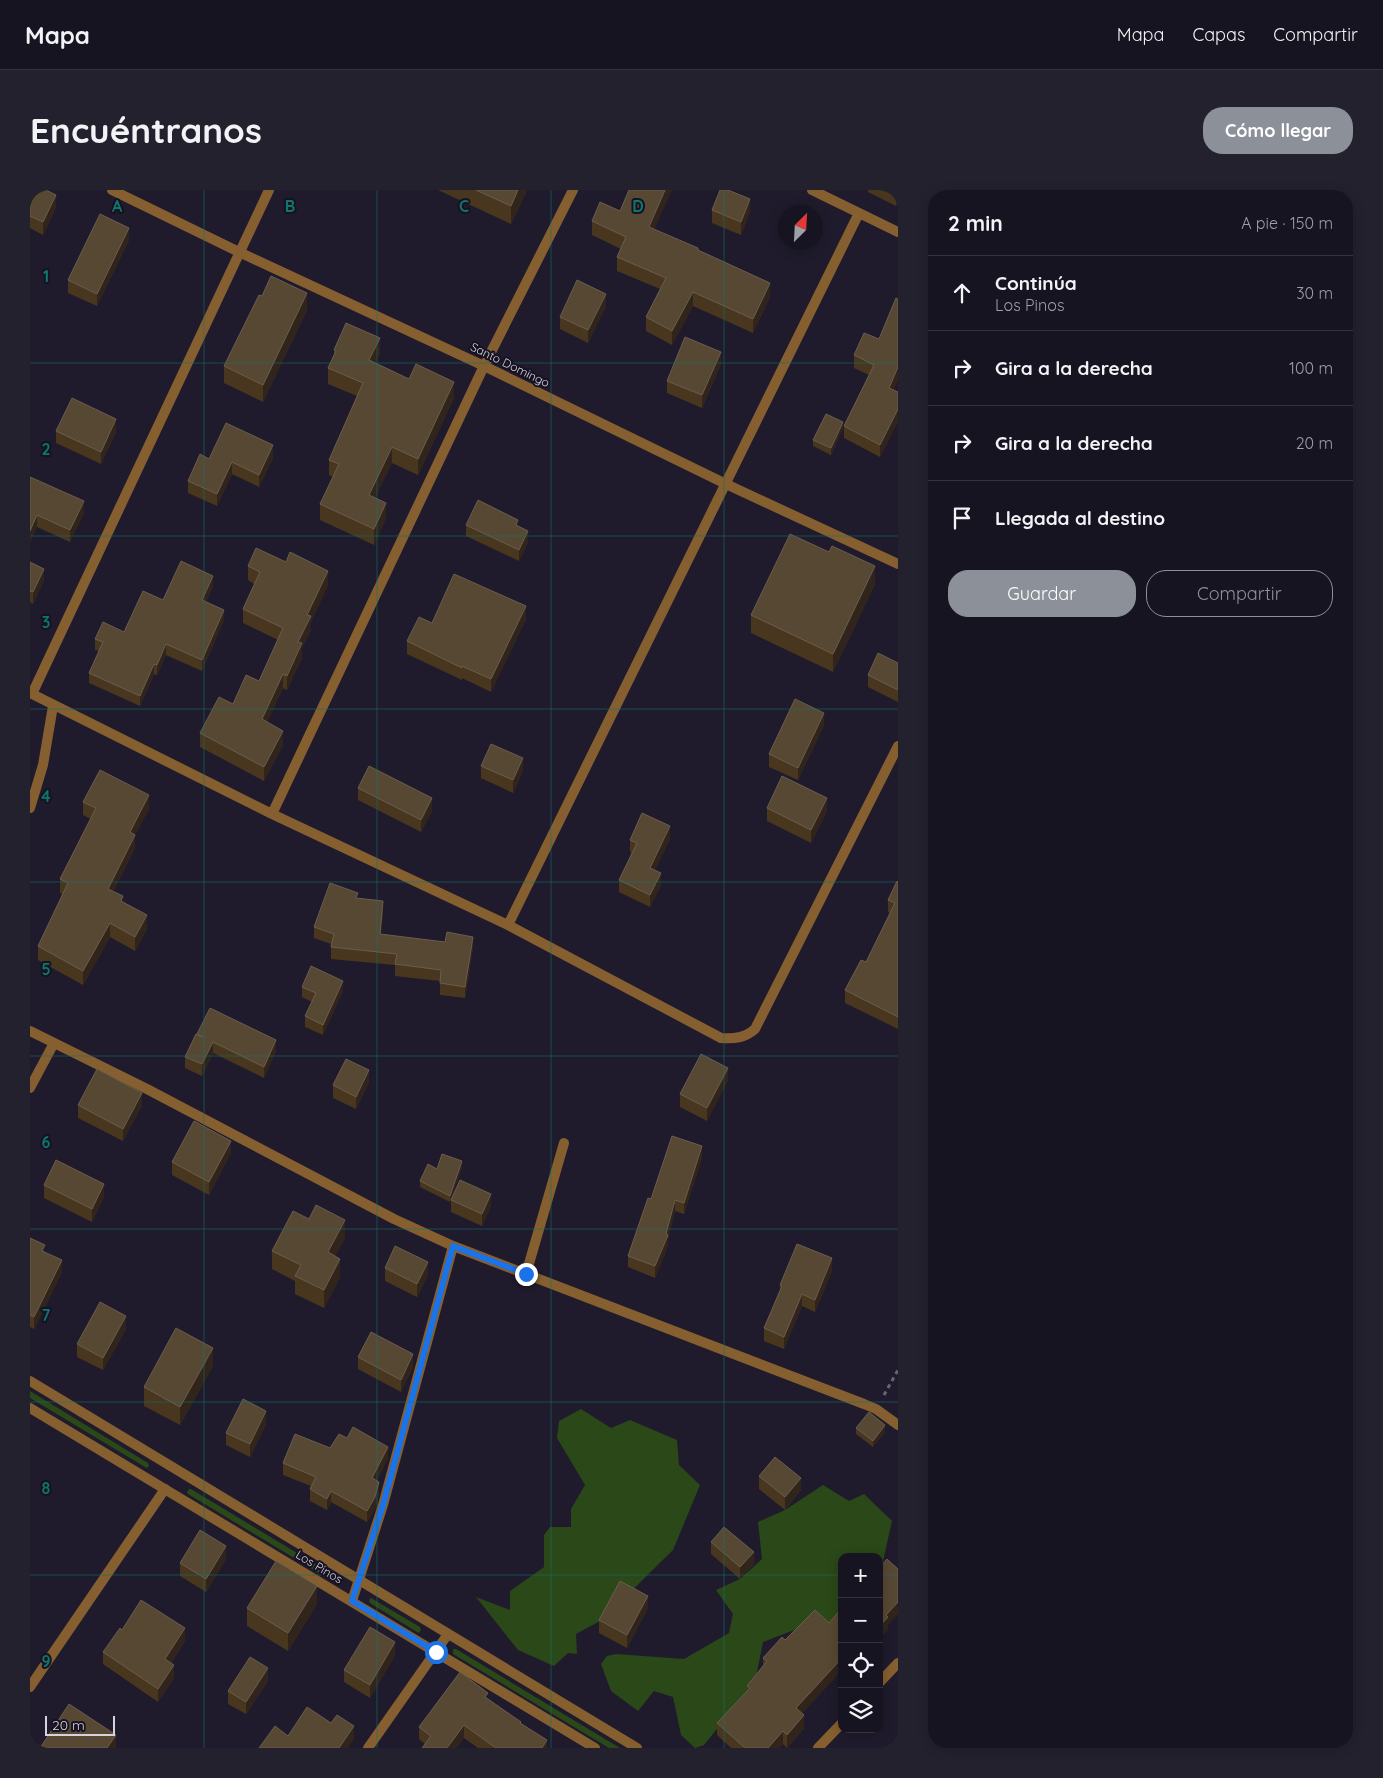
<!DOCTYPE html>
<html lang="es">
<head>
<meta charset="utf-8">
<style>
	:root { --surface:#171421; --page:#24212e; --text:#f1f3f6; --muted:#9e9ea5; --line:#36333f; --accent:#8c9099 }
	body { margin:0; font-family:Quicksand,sans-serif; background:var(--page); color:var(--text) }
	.controls { position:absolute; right:15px; bottom:15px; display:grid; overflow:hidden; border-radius:10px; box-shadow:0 2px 12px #0003 }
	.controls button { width:45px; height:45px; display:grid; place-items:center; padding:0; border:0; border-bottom:1px solid var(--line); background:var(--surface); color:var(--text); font:25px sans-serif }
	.compass { position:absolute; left:748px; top:15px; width:45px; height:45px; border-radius:50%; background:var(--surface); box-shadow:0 2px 12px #0003; rotate:24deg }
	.scale { position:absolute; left:15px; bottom:12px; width:70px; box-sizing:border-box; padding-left:5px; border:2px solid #d6d3df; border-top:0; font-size:14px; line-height:18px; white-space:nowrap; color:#d6d3df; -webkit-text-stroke:4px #161222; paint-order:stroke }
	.stop { position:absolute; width:15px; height:15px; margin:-11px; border:4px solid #1a73e8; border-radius:50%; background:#fff }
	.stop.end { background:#1a73e8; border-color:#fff; box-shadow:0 1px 5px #0008 }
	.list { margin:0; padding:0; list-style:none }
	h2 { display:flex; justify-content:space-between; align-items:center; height:65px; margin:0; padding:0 20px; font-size:21px }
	h2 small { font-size:16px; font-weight:400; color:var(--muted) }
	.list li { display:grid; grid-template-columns:32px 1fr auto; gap:15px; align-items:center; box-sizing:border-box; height:75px; padding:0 20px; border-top:1px solid var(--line) }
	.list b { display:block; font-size:19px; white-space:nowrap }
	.list p { margin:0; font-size:16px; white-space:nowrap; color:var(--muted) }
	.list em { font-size:16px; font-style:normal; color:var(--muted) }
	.actions { display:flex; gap:10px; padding:15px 20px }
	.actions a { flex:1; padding:11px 0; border:1px solid var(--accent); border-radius:20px; text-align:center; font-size:18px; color:var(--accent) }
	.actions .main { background:var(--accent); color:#fff }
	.icon { flex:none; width:28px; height:28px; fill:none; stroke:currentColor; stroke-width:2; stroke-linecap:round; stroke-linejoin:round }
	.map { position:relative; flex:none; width:868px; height:1558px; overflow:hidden; border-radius:20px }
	header { display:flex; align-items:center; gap:30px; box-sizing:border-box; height:70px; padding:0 25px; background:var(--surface); border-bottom:1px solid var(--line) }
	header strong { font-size:24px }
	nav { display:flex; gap:28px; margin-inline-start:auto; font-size:18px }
	.intro { display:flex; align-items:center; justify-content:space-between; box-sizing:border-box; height:120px; padding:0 30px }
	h1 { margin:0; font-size:35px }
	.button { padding:12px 22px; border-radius:20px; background:var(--accent); color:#fff; font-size:18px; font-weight:700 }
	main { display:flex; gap:30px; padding:0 30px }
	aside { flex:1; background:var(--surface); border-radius:20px; box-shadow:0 2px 12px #0003 }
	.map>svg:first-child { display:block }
	.green { fill:#2a4818 }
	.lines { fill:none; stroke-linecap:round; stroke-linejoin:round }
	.path { stroke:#686473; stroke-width:3; stroke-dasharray:4 4; stroke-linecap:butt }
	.service { stroke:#855f2f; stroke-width:10 }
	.minor { stroke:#855f2f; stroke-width:10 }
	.tertiary { stroke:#855f2f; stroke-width:10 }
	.wall { fill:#48371e }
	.shaded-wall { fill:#31251b }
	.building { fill:#574833; stroke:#6b5d4e }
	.route { stroke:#1a73e8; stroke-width:6 }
	.grid { fill:none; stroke:#0f766e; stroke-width:1; stroke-opacity:0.55 }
	.labels { text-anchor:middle; stroke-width:4; stroke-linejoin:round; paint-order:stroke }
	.street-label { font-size:12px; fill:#d6d3df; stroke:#161222 }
	.grid-label { font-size:16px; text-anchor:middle; font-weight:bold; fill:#0f766e; stroke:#161222; stroke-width:4; stroke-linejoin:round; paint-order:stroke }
</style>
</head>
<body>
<header>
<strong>Mapa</strong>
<nav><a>Mapa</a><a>Capas</a><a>Compartir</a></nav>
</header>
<div class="intro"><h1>Encuéntranos</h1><a class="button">Cómo llegar</a></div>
<main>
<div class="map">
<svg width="868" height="1558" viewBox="0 0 868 1558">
	<rect width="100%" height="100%" fill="#1f1b2c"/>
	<path class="green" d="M0 1201 118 1273 119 1276 117 1278 115 1277 0 1208Z
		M551 1219 581 1238 600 1230 647 1250 649 1275 670 1295 643 1360 572 1430 546 1444 547 1464 538 1463 524 1476 488 1460 446 1407 480 1420V1401L514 1377V1345L520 1337H541V1319L555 1295 527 1248 529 1231Z
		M793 1295 819 1311 834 1304 862 1331 849 1389V1367H812V1444L785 1432 733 1452 725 1492 674 1555 665 1558 651 1545 643 1507 624 1501 608 1521 581 1501 571 1474 577 1466 586 1464 654 1469 699 1443 703 1424 686 1400 710 1389 732 1369 728 1332 755 1320Z
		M159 1299H161L310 1389 312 1391 311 1394H307L158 1304 157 1302Z
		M341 1408 390 1437 391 1440 389 1443 387 1442 340 1413 339 1410Z
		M423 1459H426L590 1558H579L423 1464Z"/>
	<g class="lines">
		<path class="path" d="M854 1205 868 1180"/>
		<path class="service" d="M496 1084 534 953"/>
		<path class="minor" d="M782 0 868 42
			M0 503 242 624 478 735 691 848C704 849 715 848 725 839L868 556
			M2 504 239 0
			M0 618 13 575 23 516
			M242 624 454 176 543 0
			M478 735 829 23
			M0 841 117 899 364 1029 423 1056 834 1214 846 1219 868 1235
			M0 898 24 853
			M322 1411 353 1315 423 1056
			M0 1497 135 1299
			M338 1558 418 1444"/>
		<path class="tertiary" d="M82 0 209 62 454 176 696 294 868 374
			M0 1191 607 1558
			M0 1218 565 1558
			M849 1493 868 1473
			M788 1558 812 1533"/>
	</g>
	<path class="wall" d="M0 0 26 17 13 45 0 38Z
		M408 0H497L481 34Z
		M838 0H868V13L866 16 838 2Z
		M682 20 720 22 711 45 682 33Z
		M562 31 624 39 668 60 740 107 723 143 663 116 642 155 616 141V127L630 99 587 81V67L591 59 562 45Z
		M99 50 67 116 38 103V90Z
		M232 106 277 120 233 212 194 193V176Z
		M868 109V190L863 200 868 202V231L850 267 814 248V236L839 185 824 178V165L849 149Z
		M576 116 558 153 530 139V127Z
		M304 160 350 163 345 173 379 189 424 208 388 285 362 273 345 308 356 328 344 355 290 330V314L303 287 299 285V270L327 206 298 194V178L304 165Z
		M691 174 672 218 637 203V191Z
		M813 238 801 265 783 256V250Z
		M26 241 86 242 71 274 26 253Z
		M243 268 229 297 202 284 187 316 158 303V291L179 269Z
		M0 287 54 323 40 352 7 337Z
		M436 335 488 336 498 352 489 371 436 346Z
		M799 362 845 394 803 482 721 443V425Z
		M0 372 14 390 3 414 0 412Z
		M218 376 298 395 281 432V440L272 458V468L257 500 253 498 237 532 253 555 234 591 170 557V543L229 491 248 450 213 433V419L224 394 218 390Z
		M183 396 176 412 194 430 172 481 136 465 127 485 124 484 110 516 59 493V483L69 461 65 460V449L94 442 133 410Z
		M496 429 461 502 432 488V490L377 464V451L402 433Z
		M868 473V512L838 497V485Z
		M794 535 768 590 739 577V564Z
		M451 576 493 581 483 603 451 588Z
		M328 598 402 621 391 642 328 610Z
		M53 612 119 619 105 645V658L83 702 117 739 105 761 80 747 53 795 8 770V756L33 704 30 703V689L61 629 53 625Z
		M737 618 797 621 781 653 737 631Z
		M640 649 625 680 631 695 620 717 589 702V690L602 663 600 662V650Z
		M868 692V839L815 813V800L836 772 860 723 858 722V710Z
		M328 708 353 722 351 744 443 758 435 808 410 805V791L365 786V775L301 769V754L284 748V737Z
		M272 797 313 801 293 845 275 837V826L282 812 272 807Z
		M166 844 246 861 234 888 183 863 172 886 155 878V867Z
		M698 890 677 931 650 917V904Z
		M339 892 326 919 303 908V895Z
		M48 915H112L93 951 48 928Z
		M201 963 179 1005 142 985V972Z
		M672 968 654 1024 645 1021 638 1049V1056L625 1088 598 1077V1066L621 1009Z
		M432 977 421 1009 461 1016 452 1036 421 1022V1010L420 1012 390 997V991L407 979Z
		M14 995 74 1007 62 1032 14 1008Z
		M0 1048 15 1062 32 1082 4 1139 0 1137Z
		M315 1048 305 1066 310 1087 294 1118 265 1104V1091L242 1079V1061Z
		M355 1078 398 1085 387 1107 355 1091Z
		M802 1081 785 1122 772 1116 754 1159 734 1151V1138L750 1100V1095Z
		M96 1139 73 1180 47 1167V1154Z
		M328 1167 383 1177 371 1202 328 1179Z
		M183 1176 150 1235 114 1216V1197Z
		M236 1234 220 1267 196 1255V1243Z
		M826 1238 855 1242 843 1257 826 1244Z
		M317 1248 358 1268 347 1290 349 1303 345 1319 337 1332 301 1312 297 1320 280 1311V1299L281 1296 253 1285V1273L300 1258Z
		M729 1286 771 1300 755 1320 729 1299Z
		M681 1352 724 1374 710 1389 681 1364Z
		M196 1369 176 1402 150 1386V1373Z
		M287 1414 258 1461 217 1436V1418Z
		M618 1418 597 1458 569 1443V1430Z
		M812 1418V1480L772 1523 774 1538 757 1558 753 1554 749 1558H701L687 1545V1533L717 1501V1496L733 1476V1468L755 1450 799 1433Z
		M92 1440 155 1451 141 1473 144 1488 128 1512 73 1474V1462Z
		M365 1465 340 1508 314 1492V1480Z
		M238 1491 216 1524 198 1514V1501Z
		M458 1509 491 1534 517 1558H448L434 1548 426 1558H392L395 1554 389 1549V1537Z"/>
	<path class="shaded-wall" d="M488 0H497L481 34V16Z
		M635 0H642L619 51V37Z
		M868 1V13L866 16V5Z
		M26 5V17L13 45V32Z
		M720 9V22L711 45V32Z
		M99 38V50L67 116V104Z
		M740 93V107L723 143V129Z
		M663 102V116L642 155V141Z
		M277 103V120L233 212V195Z
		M576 104V116L558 153V140Z
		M350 148V163L339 186V170Z
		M691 162V174L672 218V205Z
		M868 177V190L859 210V198Z
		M424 192V208L388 285V269Z
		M868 219V231L850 267V255Z
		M86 229V242L71 274V262Z
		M813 232V238L801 265V258Z
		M243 255V268L229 297V285Z
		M362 257V273L339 321V305Z
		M202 272V284L187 316V304Z
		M54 311V323L40 352V340Z
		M356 313V328L344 355V339Z
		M7 325V337L0 353V341Z
		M498 341V352L489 371V360Z
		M845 376V394L803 482V464Z
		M14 379V390L3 414V402Z
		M298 381V395L281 432V440L272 458V468L257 500V486L268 452 277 425Z
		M183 386V396L172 420V410Z
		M496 416V429L461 502V489Z
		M194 420V430L172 481V470Z
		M136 454V465L127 485V475Z
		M124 474V484L110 516V506Z
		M253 484V498L232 544V529Z
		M794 523V535L768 590V578Z
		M253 541V555L234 591V577Z
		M493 568V581L483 603V590Z
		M119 605V619L100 656V642Z
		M402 608V621L391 642V630Z
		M797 608V621L781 653V640Z
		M640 636V649L620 690V678Z
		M105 645V658L78 713V699Z
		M631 683V695L620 717V705Z
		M353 711V722L350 755V744Z
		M117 725V739L105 761V747Z
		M80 733V747L53 795V781Z
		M443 747V758L435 808V797Z
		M313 791V801L293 845V835Z
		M246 850V861L234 888V877Z
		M183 852V863L172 886V874Z
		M698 878V890L677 931V918Z
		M339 880V892L326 919V907Z
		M112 903V915L93 951V939Z
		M201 951V963L179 1005V992Z
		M672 956V968L654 1024V1013Z
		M432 971V977L420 1012V1006Z
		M74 994V1007L62 1032V1019Z
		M461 1004V1016L452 1036V1024Z
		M645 1010V1021L638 1049V1056L625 1088V1076L636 1044Z
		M315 1030V1048L298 1080V1062Z
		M802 1068V1081L785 1122V1110Z
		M310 1069V1087L294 1118V1100Z
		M32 1070V1082L4 1139V1127Z
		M398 1072V1085L387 1107V1094Z
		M772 1104V1116L754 1159V1147Z
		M96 1126V1139L73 1180V1168Z
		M183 1158V1176L150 1235V1217Z
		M383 1164V1177L371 1202V1190Z
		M236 1221V1234L220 1267V1254Z
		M855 1235V1242L843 1257V1251Z
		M358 1257V1268L342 1299V1288Z
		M771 1288V1300L755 1320V1307Z
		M349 1292V1303L345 1319 337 1332V1321Z
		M301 1301V1312L297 1320V1309Z
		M196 1356V1369L176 1402V1389Z
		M724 1362V1374L710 1389V1377Z
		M287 1396V1414L258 1461V1443Z
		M618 1406V1418L597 1458V1445Z
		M868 1412V1424L858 1435V1440L849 1449V1437L856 1425Z
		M155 1438V1451L135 1482V1469Z
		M365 1452V1465L340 1508V1495Z
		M812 1468V1480L766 1530V1518Z
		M144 1475V1488L128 1512V1499Z
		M238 1478V1491L216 1524V1512Z
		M774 1525V1538L757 1558V1545Z
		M434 1535V1548L426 1558H417Z
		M324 1536V1549L318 1558H309Z
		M753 1541V1554L749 1558H738Z
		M86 1545V1558H77Z
		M517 1550V1558H512Z"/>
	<path class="building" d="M0 0H16L26 5 13 32 0 26Z
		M446 0H488L481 16Z
		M599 0H635L619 37 668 58V60L740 93 723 129 663 102 642 141 616 127 636 88 587 67 596 47 562 31 570 12 590 21Z
		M690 0H698L720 9 711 32 682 20Z
		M857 0H868V1L866 5Z
		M70 24 99 38 67 104 38 90Z
		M241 86 277 103 233 195 194 176 229 105 232 106Z
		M547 90 576 104 558 140 530 127Z
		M866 108 868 109V177L859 198 868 202V219L850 255 814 236 844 175 824 165 834 143 849 149Z
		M316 133 350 148 339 170 379 189 386 174 424 192 388 269 362 257 339 305 356 313 344 339 290 314 309 274 299 270 333 193 298 178 306 161 304 160Z
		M655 147 691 162 672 205 637 191Z
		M42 208 86 229 71 262 26 241Z
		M796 224 813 232 801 258 783 250Z
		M196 233 243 255 229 285 202 272 187 304 158 291 170 264 179 269Z
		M0 287 54 311 40 340 7 325 0 341Z
		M448 310 488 330 486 335 498 341 489 360 436 335Z
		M760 344 799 362 802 356 845 376 803 464 721 425Z
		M226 358 256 372 260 362 298 381 277 425 281 426 268 452 272 453 257 486 253 484 232 529 253 541 234 577 170 543 189 507 203 514 216 485 229 491 253 438 213 419 230 382 218 376Z
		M151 371 183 386 172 410 194 420 172 470 136 454 127 475 124 474 110 506 59 483 73 452 65 449 73 432 94 442 113 401 133 410Z
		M0 372 14 379 3 402 0 401Z
		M424 384 496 416 461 489 432 476V478L377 451 389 427 402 433Z
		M848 463 868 473V500L838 485Z
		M765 509 794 523 768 578 739 564Z
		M461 554 493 568 483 590 451 576Z
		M339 576 402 608 391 630 328 598Z
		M70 580 119 605 100 642 105 645 78 699 93 706 91 711 117 725 105 747 80 733 53 781 8 756 38 693 30 689 66 618 53 612Z
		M752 586 797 608 781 640 737 618Z
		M612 623 640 636 620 678 631 683 620 705 589 690 607 653 600 650Z
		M867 691 868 692V827L815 800 831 770 836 772 865 713 858 710Z
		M300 693 328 703 326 708 353 711 350 744 415 752 417 742 443 747 435 797 410 793 411 780 365 774 367 764 301 757 304 744 284 737Z
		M281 776 313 791 293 835 275 826 286 803 272 797Z
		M180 818 246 850 234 877 183 852 172 874 155 867 166 844 173 847 167 844Z
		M671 864 698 878 677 918 650 904Z
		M316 869 339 880 326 907 303 895Z
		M67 879 112 903 93 939 48 915Z
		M164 931 201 951 179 992 142 972Z
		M642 946 672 956 654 1013 645 1010 636 1044 638 1045 625 1076 598 1066 618 1008 621 1009Z
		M412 964 432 971 420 1006 390 991 398 974 407 979Z
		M26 970 74 994 62 1019 14 995Z
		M430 990 461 1004 452 1024 421 1010Z
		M286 1015 315 1030 298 1062 310 1069 294 1100 265 1086 271 1075 242 1061 263 1021 279 1029Z
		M0 1048 15 1055 12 1061 32 1070 4 1127 0 1125Z
		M767 1054 802 1068 785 1110 772 1104 754 1147 734 1138 752 1096 750 1095Z
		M365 1056 398 1072 387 1094 355 1078Z
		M70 1112 96 1126 73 1168 47 1154Z
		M146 1138 183 1158 150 1217 114 1197Z
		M341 1142 383 1164 371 1190 328 1167Z
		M213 1209 236 1221 220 1254 196 1243Z
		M839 1222 855 1235 843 1251 826 1238Z
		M323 1237 358 1257 342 1288 349 1292 345 1307 337 1321 301 1301 297 1309 280 1299 286 1287 253 1273 265 1244 300 1258 309 1244 317 1248Z
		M745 1267 771 1288 755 1307 729 1286Z
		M694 1337 724 1362 710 1377 681 1352Z
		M170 1340 196 1356 176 1389 150 1373Z
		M857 1369 868 1379V1412L856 1425 858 1427 849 1437V1378Z
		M246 1371 287 1396 258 1443 217 1418Z
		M590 1391 618 1406 597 1445 569 1430Z
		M111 1410 155 1438 135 1469 144 1475 128 1499 73 1462 90 1438 92 1440Z
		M812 1418V1468L766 1518 774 1525 757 1545 753 1541 738 1558H715L687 1533 720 1498 717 1496 737 1471 733 1468 752 1447 755 1450 785 1420 799 1433Z
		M340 1437 365 1452 340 1495 314 1480Z
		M220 1467 238 1478 216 1512 198 1501Z
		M430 1482 458 1503 455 1507 491 1532 490 1533 517 1550 512 1558H466L434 1535 417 1558H392L401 1546 389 1537Z
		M39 1514 86 1545 77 1558H10Z
		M277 1517 301 1533 307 1525 324 1536 309 1558H229L245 1536 258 1546Z"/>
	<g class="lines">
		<path class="route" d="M406 1462 322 1411 353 1315 423 1056 496 1084"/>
	</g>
	<path class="grid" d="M174 0V1558M347 0V1558M521 0V1558M694 0V1558M0 173H868M0 346H868M0 519H868M0 692H868M0 866H868M0 1039H868M0 1212H868M0 1385H812M849 1385H868"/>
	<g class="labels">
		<g class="street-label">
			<text transform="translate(480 175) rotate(26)" y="4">Santo Domingo</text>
			<text transform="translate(289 1377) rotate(31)" y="4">Los Pinos</text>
		</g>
	</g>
	<g class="grid-label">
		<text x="87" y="22">A</text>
		<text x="260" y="22">B</text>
		<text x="434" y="22">C</text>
		<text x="608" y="22">D</text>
		<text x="16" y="92">1</text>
		<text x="16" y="265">2</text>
		<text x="16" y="438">3</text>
		<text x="16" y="612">4</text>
		<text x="16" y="785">5</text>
		<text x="16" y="958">6</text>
		<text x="16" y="1131">7</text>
		<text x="16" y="1304">8</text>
		<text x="16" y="1477">9</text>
	</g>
</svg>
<div class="controls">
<button>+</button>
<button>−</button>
<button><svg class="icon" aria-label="locate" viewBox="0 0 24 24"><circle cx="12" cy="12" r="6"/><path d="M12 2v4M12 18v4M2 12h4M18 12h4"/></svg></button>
<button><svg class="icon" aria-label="layers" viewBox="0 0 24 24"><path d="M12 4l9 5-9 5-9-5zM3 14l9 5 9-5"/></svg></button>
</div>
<svg class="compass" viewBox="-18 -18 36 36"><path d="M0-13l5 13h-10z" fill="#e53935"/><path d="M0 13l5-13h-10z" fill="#9e9ea5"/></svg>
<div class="scale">20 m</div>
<div class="stop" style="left:406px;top:1462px"></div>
<div class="stop end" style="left:496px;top:1084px"></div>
</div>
<aside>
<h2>2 min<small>A pie · 150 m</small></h2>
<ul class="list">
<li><svg class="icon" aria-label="ahead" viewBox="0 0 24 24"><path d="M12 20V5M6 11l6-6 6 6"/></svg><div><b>Continúa</b><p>Los Pinos</p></div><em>30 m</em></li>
<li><svg class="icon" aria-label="right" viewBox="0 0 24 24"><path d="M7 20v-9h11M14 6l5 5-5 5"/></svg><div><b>Gira a la derecha</b></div><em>100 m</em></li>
<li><svg class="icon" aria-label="right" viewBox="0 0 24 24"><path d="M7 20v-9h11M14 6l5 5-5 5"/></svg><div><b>Gira a la derecha</b></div><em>20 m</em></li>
<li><svg class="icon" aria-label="arrive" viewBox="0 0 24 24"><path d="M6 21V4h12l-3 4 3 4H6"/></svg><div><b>Llegada al destino</b></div></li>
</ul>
<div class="actions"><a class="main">Guardar</a><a>Compartir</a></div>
</aside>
</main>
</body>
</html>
